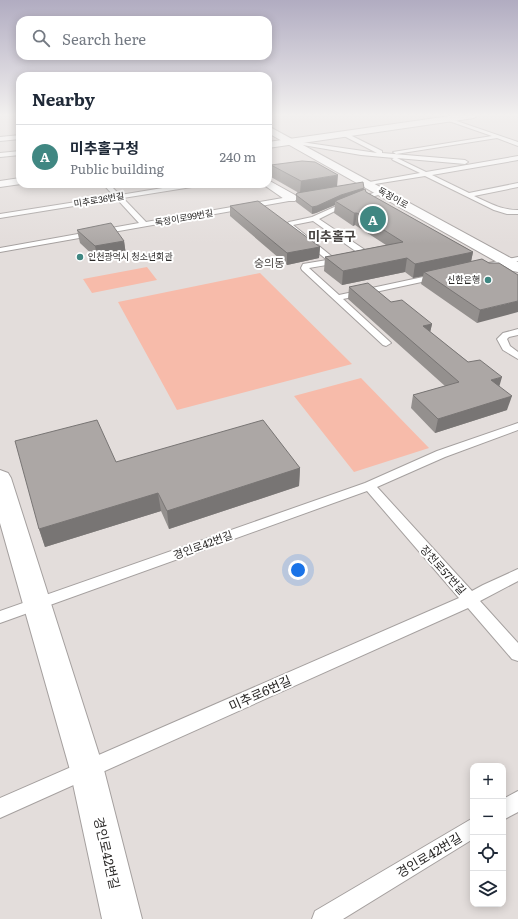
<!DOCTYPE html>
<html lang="en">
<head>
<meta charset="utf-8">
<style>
	:root { --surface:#fff; --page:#f6f6f7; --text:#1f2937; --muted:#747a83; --line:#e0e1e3; --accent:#408782 }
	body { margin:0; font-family:Literata,"Noto Sans KR",serif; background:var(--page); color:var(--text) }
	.controls { position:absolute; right:12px; bottom:12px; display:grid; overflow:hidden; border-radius:8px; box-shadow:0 2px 10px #0003 }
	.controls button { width:36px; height:36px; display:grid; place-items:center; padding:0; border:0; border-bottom:1px solid var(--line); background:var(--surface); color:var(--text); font:20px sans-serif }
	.you { position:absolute; left:298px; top:570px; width:14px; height:14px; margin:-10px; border:3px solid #fff; border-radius:50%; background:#1a73e8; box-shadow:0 0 0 6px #1a73e833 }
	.badge { display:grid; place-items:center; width:26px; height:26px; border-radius:50%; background:var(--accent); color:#fff; font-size:13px; font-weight:700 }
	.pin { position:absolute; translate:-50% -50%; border:2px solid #fff; box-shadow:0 1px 4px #0006 }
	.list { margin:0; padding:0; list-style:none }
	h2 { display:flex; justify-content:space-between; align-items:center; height:52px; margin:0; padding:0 16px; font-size:17px }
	h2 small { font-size:13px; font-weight:400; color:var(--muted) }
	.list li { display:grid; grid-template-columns:26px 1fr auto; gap:12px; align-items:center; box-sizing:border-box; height:64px; padding:0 16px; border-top:1px solid var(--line) }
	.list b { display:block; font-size:15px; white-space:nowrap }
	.list p { margin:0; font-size:13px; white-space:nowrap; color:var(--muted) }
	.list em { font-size:13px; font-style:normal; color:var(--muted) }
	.icon { flex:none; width:22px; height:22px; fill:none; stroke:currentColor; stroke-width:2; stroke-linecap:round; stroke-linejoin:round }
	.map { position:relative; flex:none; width:518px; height:919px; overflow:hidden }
	.search { position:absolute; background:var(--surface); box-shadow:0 2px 10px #0003; left:16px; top:16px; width:256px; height:44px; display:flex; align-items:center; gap:10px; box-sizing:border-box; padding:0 14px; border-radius:12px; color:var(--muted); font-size:15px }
	.panel { position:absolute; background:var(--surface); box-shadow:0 2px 10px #0003; left:16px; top:72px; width:256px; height:116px; border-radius:12px }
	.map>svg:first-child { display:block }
	.green { fill:#f7bbaa }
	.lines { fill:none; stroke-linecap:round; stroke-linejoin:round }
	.service-casing { stroke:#a5a09f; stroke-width:2 }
	.minor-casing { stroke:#a5a09f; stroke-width:2 }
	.tertiary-casing { stroke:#a5a09f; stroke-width:2 }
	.primary-casing { stroke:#a5a09f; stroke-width:2 }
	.service { fill:#fff; fill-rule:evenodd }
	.minor { fill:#fff; fill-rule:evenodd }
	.tertiary { fill:#fff; fill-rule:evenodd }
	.primary { fill:#fff; fill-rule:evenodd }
	.wall { fill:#94908e }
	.shaded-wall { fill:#787574 }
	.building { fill:#aca7a5; stroke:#787574 }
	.poi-dot { fill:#408782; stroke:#fff; stroke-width:1.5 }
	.labels { text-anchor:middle; stroke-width:4; stroke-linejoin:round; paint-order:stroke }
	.far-street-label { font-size:9px; fill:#2b2928; stroke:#fff }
	.far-poi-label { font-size:9px; fill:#2b2928; stroke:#fff; text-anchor:start }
	.far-quarter-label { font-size:11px; fill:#484442; stroke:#fff }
	.street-label { font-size:11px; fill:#2b2928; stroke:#fff }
	.far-district-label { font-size:13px; font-weight:bold; fill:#484442; stroke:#fff }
	.near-street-label { font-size:13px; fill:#2b2928; stroke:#fff }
</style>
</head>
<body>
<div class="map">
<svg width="518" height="919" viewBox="0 0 518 919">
	<rect width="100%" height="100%" fill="#e3dddb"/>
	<path class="green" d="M147 267 157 280 92 293 83 279Z
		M260 273 352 364 177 410 118 302Z
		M361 378 429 448 354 472 294 396Z"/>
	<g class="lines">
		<g class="service-casing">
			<path id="service" d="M448 118 518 142V146L497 138 396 154 393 152 492 136 446 120Z
				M342 133H346L382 151V153L465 160 468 162 465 164 397 158 426 172 518 156V160L432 175 469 193 518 183V187L474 196C489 203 501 210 518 210V214H507L494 210 425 176 356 187 355 186 358 184 420 173 393 160 392 159 394 158 361 155 291 143 294 141 377 153 342 135Z
				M20 135V139L0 141V137Z
				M20 151V155L0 157V153Z
				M103 184H109L120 195 187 184H201L198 186 123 198 146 222 300 195 303 197 300 199 0 252V248L139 223 117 199 0 218V214L114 196Z
				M382 190 384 191V193L345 206 319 219 368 252V259C348 263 329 264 309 268L339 295 437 274H440V278L343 299 389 341 391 343 386 346 383 345 302 270 301 268 303 264 327 260 285 225 289 222 312 217 341 204ZM313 221 361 255 340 260 335 259 293 225Z
				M518 257V261L482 269 478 267 479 265Z
				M518 329V335L509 337 507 339 510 346 518 352V359L503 350 497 339 503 333Z
				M518 423V430L445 457 377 487 472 591 483 585 518 569V581L480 601 518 643V661L512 659 468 608 0 818V798L459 598 367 491 0 623V611L365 483 437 451Z
				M518 791V812L503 820V799Z
				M473 818V839L343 919H312L315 911Z"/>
		</g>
		<g class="minor-casing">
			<path id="minor" d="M268 180 295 195 297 198 295 201H287L264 185 263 184H268Z
				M0 470 8 473 11 478 104 770 142 919H102L70 770 0 523Z"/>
		</g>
		<g class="tertiary-casing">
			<path id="tertiary" d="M268 126 518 262V272L513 271 268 133Z"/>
		</g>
		<g class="primary-casing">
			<path id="primary" d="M457 115H478L474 118 268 148V142Z
				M20 178V184H21L0 187V181Z"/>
		</g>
		<use href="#service" class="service"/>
		<use href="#minor" class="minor"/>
		<use href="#tertiary" class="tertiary"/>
		<use href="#primary" class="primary"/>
	</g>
	<path class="wall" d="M271 165 337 187 364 190 366 192 473 252 471 262 489 263H499L477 323 421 284 423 276 413 278 405 272 342 285 324 271 325 257 386 245 355 225 353 226 334 213 335 205 316 213 312 214 296 202V195L299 193 271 177Z
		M230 206 320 247 319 258 287 265 230 216Z
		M77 230 124 241 126 255 98 260 80 243Z
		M349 287 432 324 430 332 499 386 507 410 435 433 411 408 413 395 445 386 348 299Z
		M116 462 300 468 299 486 169 529 161 511 45 547 39 529Z"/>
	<path class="shaded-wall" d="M338 175 337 187 300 193 301 181Z
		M364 188 363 195 335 201V205L316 213 312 214V207L341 195Z
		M354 213H357L355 225 353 226Z
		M124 241 126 255 98 260 95 246Z
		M320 247 319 258 287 265V253Z
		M473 252 470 266 424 272 423 276 413 278 415 264Z
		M407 258 405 272 342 285 343 271Z
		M518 301V312L477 323 480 310Z
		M432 324 429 337 423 326Z
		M502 377 498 391 491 380Z
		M512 396 507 410 435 433 438 419Z
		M300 468 299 486 169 529 167 511Z
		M158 493 161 511 45 547 39 529Z"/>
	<path class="building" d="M302 161 315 162 338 175 301 181 271 165Z
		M363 182 364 188 341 195 317 206 312 207 296 195 297 193Z
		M365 189 366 192 473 252 415 264 407 258 343 271 325 257 403 242 357 213H354L335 201Z
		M258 201 320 247 287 253 230 206Z
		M111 223 124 241 95 246 77 230Z
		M482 259 489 263H499L518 275V301L480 310 424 272Z
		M368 283 391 302 402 300 432 324 423 326 468 362 480 360 502 377 491 380 512 396 438 419 413 395 459 382 349 287Z
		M97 420 116 462 263 420 300 468 167 511 158 493 39 529 15 441Z"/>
	<linearGradient id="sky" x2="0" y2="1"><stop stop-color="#b1acc1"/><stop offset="0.47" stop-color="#f2f0ef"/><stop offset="1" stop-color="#f2f0ef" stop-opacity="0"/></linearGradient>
	<rect width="518" height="244" fill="url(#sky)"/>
	<g class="poi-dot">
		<circle cx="80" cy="257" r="4"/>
		<circle cx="488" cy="280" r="4"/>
	</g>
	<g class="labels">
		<g class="far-street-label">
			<text transform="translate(393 198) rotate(29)" y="3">독정이로</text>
			<text transform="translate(99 200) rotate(-9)" y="3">미추로36번길</text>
			<text transform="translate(184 218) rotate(-10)" y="3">독정이로99번길</text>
		</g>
		<g class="far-poi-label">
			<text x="88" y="260">인천광역시 청소년회관</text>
			<text x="480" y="283" text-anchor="end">신한은행</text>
		</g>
		<g class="far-quarter-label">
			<text x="269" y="267">숭의동</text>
		</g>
		<g class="street-label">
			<text transform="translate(203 545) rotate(-20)" y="4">경인로42번길</text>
			<text transform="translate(443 570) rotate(48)" y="4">장천로57번길</text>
		</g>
		<g class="far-district-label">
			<text x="332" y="241">미추홀구</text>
		</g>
		<g class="near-street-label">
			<text transform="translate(260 693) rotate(-24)" y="5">미추로6번길</text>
			<text transform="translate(107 853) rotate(77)" y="5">경인로42번길</text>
			<text transform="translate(429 855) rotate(-31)" y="5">경인로42번길</text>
		</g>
	</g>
</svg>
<div class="controls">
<button>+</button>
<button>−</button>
<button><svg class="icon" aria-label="locate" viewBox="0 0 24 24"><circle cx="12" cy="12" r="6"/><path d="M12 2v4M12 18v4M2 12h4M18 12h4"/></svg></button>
<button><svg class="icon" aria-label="layers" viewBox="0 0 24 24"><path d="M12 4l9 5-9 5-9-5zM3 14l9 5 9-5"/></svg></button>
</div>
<div class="you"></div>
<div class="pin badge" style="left:373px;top:219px">A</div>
<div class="search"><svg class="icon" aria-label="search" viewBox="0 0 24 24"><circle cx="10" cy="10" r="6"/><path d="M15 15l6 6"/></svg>Search here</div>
<section class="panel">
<h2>Nearby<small></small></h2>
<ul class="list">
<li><span class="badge">A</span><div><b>미추홀구청</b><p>Public building</p></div><em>240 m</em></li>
</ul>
</section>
</div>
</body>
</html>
